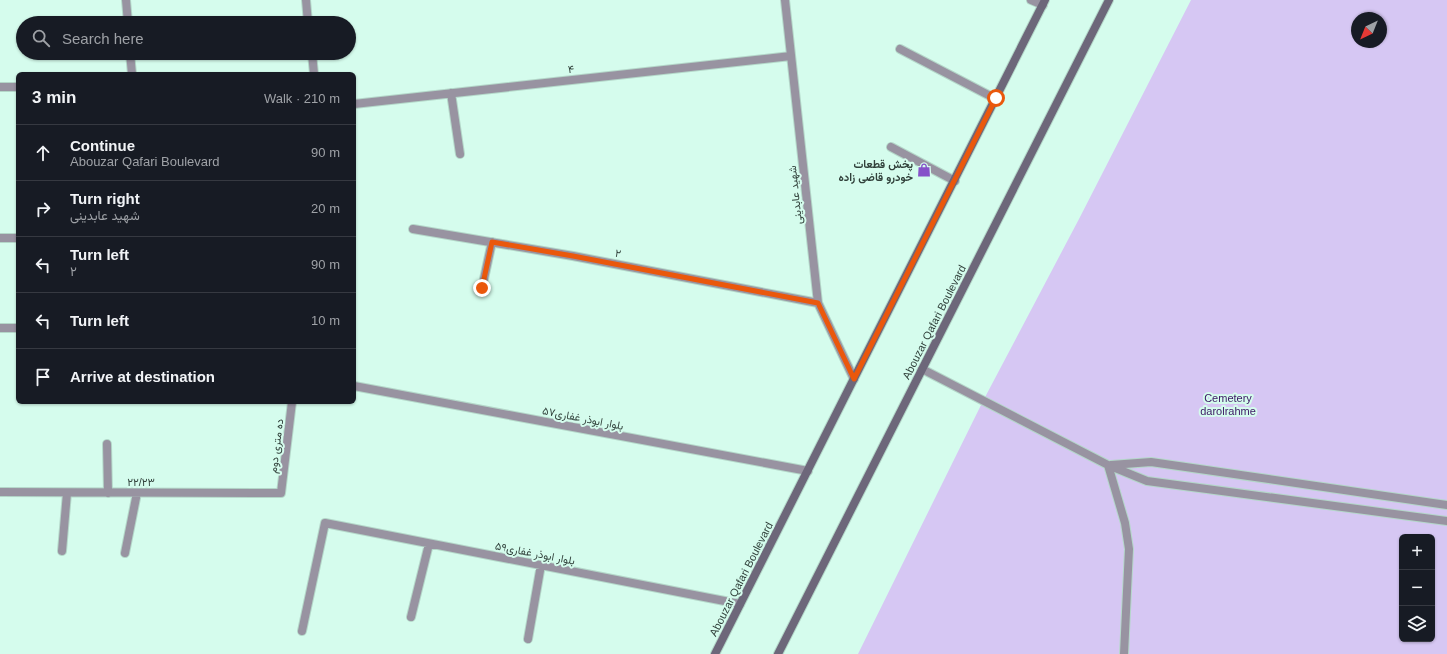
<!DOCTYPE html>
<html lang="en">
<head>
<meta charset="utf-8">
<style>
	:root { --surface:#171b24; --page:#20242c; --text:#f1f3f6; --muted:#9ea1a6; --line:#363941 }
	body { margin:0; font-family:Arial,Vazirmatn,sans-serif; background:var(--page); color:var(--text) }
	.controls { position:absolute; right:12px; bottom:12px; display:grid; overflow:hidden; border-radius:6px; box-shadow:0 1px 3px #0004 }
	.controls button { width:36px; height:36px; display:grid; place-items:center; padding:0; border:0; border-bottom:1px solid var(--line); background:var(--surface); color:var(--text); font:20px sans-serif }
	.compass { position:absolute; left:1351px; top:12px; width:36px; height:36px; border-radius:50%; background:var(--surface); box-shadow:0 1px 3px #0004; rotate:223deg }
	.stop { position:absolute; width:12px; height:12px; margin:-9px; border:3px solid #ea580c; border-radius:50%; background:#fff }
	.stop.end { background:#ea580c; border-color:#fff; box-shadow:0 1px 4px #0008 }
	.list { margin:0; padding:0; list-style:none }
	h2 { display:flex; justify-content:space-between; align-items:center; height:52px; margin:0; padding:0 16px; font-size:17px }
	h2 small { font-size:13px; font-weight:400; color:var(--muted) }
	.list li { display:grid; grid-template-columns:26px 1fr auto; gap:12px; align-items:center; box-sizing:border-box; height:56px; padding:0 16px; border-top:1px solid var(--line) }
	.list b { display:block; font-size:15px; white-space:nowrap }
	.list p { margin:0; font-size:13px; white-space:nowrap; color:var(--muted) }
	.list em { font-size:13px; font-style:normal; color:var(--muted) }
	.icon { flex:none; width:22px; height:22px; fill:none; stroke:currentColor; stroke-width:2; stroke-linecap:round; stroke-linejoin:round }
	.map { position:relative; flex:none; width:1447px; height:654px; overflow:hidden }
	.search { position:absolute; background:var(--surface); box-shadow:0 1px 3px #0004; left:16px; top:16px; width:340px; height:44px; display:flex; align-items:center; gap:10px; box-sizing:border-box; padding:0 14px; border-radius:22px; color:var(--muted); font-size:15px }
	.panel { position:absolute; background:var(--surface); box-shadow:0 1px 3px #0004; left:16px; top:72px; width:340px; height:332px; border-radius:6px }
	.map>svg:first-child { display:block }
	.green { fill:#d6c7f3; fill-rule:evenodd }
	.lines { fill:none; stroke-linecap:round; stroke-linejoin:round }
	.minor-casing { stroke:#b4d7c9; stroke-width:10 }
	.secondary-casing { stroke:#b4d7c9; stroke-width:10 }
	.minor { stroke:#9893a1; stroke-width:8 }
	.secondary { stroke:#6d677a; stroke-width:8 }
	.route { stroke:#ea580c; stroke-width:5 }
	.labels { text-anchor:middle; stroke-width:4; stroke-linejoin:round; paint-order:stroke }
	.street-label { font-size:11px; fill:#31413b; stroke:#d5fced }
	.poi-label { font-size:11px; font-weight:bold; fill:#31413b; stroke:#d5fced; text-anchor:end }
	.park-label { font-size:11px; fill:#3b1763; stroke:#d5fced }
</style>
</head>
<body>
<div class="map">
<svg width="1447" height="654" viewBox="0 0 1447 654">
	<rect width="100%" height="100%" fill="#d5fced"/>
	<path class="green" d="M1191 0H1447V654H858L983 401 1079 219ZM1357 18H1381V42H1357ZM1402 537H1432V639H1402Z"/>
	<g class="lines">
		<g class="minor-casing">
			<path id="minor" d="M126 0 128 23
				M306 0 308 23
				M785 0 818 303 854 379
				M1031 0 1043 5
				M900 49 996 99
				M130 53 132 74
				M312 53 314 74
				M0 87H18
				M451 93 460 154
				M354 104 791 56
				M891 147 955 181
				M413 229 573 256 818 303
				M0 238H18
				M482 288 492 242
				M0 328H18
				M922 369 1108 465 1147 481 1447 521
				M354 386 808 471
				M107 444 108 493
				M1108 465 1125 523 1129 549 1124 654
				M1111 465 1151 462 1447 505
				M0 492 281 493 292 402
				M62 551 67 493
				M125 553 137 493
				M411 617 429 544
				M302 631 325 523 740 604
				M528 639 541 565"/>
		</g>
		<g class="secondary-casing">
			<path id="secondary" d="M715 654 1045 0
				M778 654 1109 0"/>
		</g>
		<use href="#minor" class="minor"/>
		<use href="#secondary" class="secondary"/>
	</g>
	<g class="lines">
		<path class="route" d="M482 288 492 242 573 256 818 303 854 379 996 98"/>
	</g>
	<defs>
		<g id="shop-bare" transform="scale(1.08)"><path d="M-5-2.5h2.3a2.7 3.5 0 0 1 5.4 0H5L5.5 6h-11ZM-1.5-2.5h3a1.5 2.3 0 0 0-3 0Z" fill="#8651c9" stroke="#d5fced" stroke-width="2.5" paint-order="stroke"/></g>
	</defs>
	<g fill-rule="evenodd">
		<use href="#shop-bare" x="924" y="170"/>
	</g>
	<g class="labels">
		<g class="street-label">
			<text transform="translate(571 69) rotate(-6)" y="4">۴</text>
			<text transform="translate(795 195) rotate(-96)" y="4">شهید عابدینی</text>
			<text transform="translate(618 253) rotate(11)" y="4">۲</text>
			<text transform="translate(934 322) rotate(-63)" y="4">Abouzar Qafari Boulevard</text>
			<text transform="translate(583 418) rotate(11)" y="4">بلوار ابوذر غفاری۵۷</text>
			<text transform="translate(276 446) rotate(-83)" y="4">ده متری دوم</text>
			<text x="141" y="486">۲۲/۲۳</text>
			<text transform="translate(535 553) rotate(11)" y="4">بلوار ابوذر غفاری۵۹</text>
			<text transform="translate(741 579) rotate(-63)" y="4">Abouzar Qafari Boulevard</text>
		</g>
		<g class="poi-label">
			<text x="913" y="168">پخش قطعات<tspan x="913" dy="13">خودرو قاضی زاده</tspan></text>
		</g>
		<g class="park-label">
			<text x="1228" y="402">Cemetery<tspan x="1228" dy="13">darolrahme</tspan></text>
		</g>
	</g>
</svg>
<div class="controls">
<button>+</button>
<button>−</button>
<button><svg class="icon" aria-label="layers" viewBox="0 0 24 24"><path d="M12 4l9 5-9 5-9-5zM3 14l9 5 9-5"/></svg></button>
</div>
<svg class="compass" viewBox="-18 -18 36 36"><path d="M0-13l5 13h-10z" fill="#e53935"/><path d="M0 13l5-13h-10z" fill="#9ea1a6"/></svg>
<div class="stop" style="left:996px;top:98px"></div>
<div class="stop end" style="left:482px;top:288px"></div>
<div class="search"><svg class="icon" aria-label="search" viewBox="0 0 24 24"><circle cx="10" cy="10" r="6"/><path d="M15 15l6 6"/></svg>Search here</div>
<section class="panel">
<h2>3 min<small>Walk · 210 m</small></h2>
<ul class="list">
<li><svg class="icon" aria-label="ahead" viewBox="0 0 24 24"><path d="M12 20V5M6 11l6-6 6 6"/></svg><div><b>Continue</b><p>Abouzar Qafari Boulevard</p></div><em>90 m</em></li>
<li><svg class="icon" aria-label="right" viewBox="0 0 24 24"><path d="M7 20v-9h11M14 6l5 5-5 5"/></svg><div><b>Turn right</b><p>شهید عابدینی</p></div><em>20 m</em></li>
<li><svg class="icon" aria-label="left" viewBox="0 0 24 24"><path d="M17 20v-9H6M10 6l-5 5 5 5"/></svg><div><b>Turn left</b><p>۲</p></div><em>90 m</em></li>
<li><svg class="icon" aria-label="left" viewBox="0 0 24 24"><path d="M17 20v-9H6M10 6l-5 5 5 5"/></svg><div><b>Turn left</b></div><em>10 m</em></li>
<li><svg class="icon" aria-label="arrive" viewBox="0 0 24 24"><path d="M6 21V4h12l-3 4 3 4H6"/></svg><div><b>Arrive at destination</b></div></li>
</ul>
</section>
</div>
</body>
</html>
